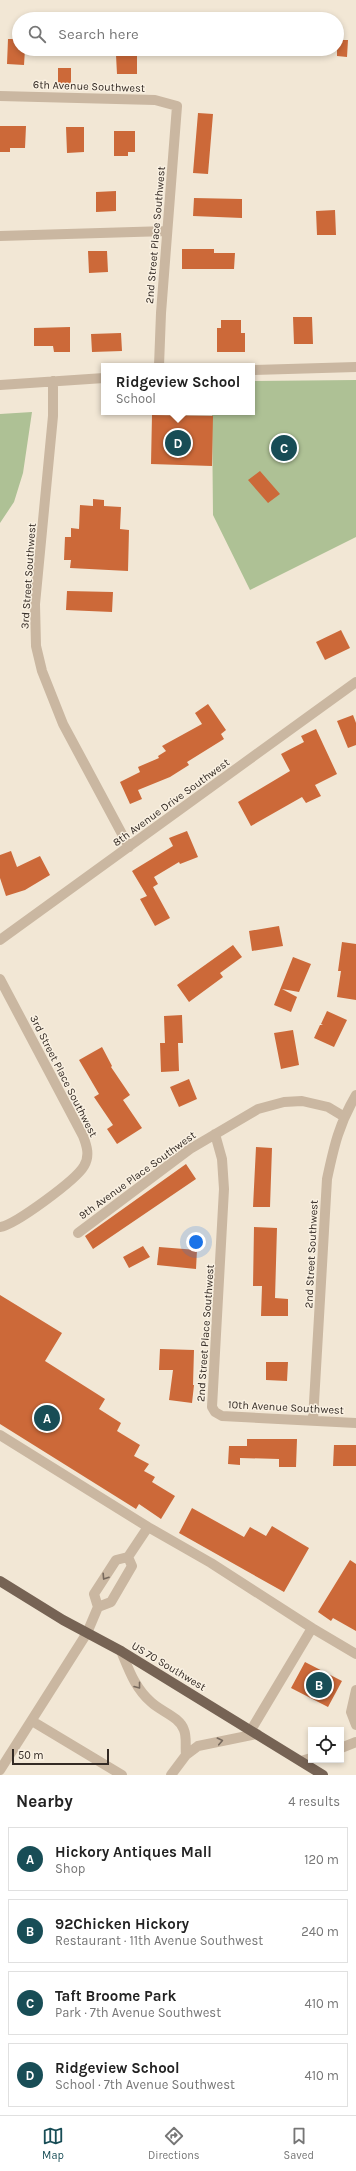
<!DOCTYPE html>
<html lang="en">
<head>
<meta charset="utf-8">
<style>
	:root { --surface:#fff; --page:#f2f2f2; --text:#222; --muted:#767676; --line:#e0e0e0; --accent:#184d56 }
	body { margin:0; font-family:Karla,sans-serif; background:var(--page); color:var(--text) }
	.controls { position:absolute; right:12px; bottom:12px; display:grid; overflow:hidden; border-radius:0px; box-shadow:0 2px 6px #0003 }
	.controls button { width:36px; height:36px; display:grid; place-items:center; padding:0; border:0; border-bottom:1px solid var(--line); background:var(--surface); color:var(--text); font:20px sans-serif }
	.scale { position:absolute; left:12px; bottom:10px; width:97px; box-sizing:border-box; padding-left:4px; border:2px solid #332a24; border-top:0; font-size:11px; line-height:14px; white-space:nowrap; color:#332a24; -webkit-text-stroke:3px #f9f0e1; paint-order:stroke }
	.you { position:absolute; left:196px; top:1242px; width:14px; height:14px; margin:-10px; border:3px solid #fff; border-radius:50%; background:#1a73e8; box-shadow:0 0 0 6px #1a73e833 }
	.badge { display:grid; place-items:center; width:26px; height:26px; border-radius:50%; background:var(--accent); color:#fff; font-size:13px; font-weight:700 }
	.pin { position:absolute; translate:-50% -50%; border:2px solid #fff; box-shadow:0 1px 4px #0006 }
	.popup { position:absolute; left:101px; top:363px; width:154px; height:52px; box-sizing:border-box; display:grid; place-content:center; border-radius:0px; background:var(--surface); filter:drop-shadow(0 1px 3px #0005); font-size:13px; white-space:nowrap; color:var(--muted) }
	.popup b { font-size:15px; color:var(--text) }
	.popup::after { content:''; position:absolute; left:50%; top:100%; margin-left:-8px; border:8px solid transparent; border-top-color:var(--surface) }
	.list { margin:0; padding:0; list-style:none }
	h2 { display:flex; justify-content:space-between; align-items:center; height:52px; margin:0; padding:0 16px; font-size:17px }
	h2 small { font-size:13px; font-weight:400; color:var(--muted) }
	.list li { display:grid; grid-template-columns:26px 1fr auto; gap:12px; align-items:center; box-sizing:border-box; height:64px; margin:0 8px 8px; padding:0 8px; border:1px solid var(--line); border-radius:0px }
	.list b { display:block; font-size:15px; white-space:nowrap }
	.list p { margin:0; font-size:13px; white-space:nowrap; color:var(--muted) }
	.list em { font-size:13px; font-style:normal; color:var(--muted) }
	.icon { flex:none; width:22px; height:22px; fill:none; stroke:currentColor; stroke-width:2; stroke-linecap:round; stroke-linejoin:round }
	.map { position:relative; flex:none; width:356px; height:1775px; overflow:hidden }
	.search { position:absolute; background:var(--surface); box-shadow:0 2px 6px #0003; left:12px; right:12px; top:12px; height:44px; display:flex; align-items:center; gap:10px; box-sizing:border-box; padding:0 14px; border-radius:22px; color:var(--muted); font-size:15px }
	.sheet { height:340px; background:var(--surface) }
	nav { display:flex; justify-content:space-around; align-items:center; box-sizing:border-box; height:56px; border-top:1px solid var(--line); background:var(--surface); font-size:11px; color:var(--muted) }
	nav a { display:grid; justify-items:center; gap:2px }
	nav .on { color:var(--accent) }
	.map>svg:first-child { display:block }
	.green { fill:#aec195 }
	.building { fill:#cc6939 }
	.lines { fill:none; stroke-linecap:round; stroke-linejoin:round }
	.minor { stroke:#cab7a1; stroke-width:10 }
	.major { stroke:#766354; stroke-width:10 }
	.oneway { stroke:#77695c }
	.labels { text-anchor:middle; stroke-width:3; stroke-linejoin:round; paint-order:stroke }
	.street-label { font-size:11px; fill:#332a24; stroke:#f9f0e1 }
</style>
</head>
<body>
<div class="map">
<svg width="356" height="1775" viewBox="0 0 356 1775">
	<rect width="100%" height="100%" fill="#f2e7d5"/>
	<path class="green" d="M356 380V537L250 590 213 515 212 412H252V381Z
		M32 412 23 473 14 502 0 523V414Z"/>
	<path class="building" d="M8 39H19V49H25L24 65 7 64Z
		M337 40H348L347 57 337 56Z
		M116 55H137V74H117Z
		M58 68H71V84L58 85Z
		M198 113 213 114 208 174 193 173Z
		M0 126H26L25 148H10V152H0Z
		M66 127H84V152L67 153Z
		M114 131H135V152H128V156H114Z
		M116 191V211L96 212V192Z
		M194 198 242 199V218L193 216Z
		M335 210 336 235H317L316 211Z
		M182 249H214V253H235L234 269H182Z
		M88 251H107L108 272 89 273Z
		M293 317H312L313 344H294Z
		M221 320H241V333H245V352H217V328H221Z
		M70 327V352H54L53 346H34V328Z
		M121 333 122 351 92 352 91 334Z
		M152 415 213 416 212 466 151 464Z
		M260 471 280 494 268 503 248 480Z
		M93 499 104 500V506L121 507 120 529 129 530 128 571 70 568 71 560H64L65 537H71V528L79 529 80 505 93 506Z
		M67 591 113 592 112 612 66 610Z
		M341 630 350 648 325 660 316 642Z
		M208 704 226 730 221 734 224 739 187 762 189 765 170 777 138 790 142 799 130 804 120 782 140 772 138 767 159 758 158 756 166 751 162 746 202 724 195 713Z
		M353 715 356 723V745L348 748 337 721Z
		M316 729 337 774 315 785 321 796 306 803 302 797 251 826 238 802 290 771 281 754 304 742 301 736Z
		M187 831 198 857 180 864 179 862 154 877 158 884 153 887 170 918 155 926 140 899 147 896 132 871 173 846 169 838Z
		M11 851 17 867 40 856 50 875 25 890 6 896 0 878V855Z
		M279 926 283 946 252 951 249 931Z
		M342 942 356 944V1000L337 997 341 971H338Z
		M233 945 242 957 220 973 223 977 189 1002 177 985Z
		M293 957 311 964 299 992 282 989 297 997 291 1012 274 1005Z
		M327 1011 347 1020 334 1047 314 1038 320 1025H323L321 1024Z
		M182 1015 183 1043H178L179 1071 161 1072 160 1043H165L164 1016Z
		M293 1030 299 1065 281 1069 274 1033Z
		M102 1047 112 1066 111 1067 130 1095 123 1100 142 1128 117 1144 107 1129 113 1125 94 1097 99 1094 79 1060Z
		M189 1079 197 1099 179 1107 170 1087Z
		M256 1147 272 1148 270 1207H253Z
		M186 1164 196 1179 93 1249 85 1236Z
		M254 1227 277 1228 275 1298 288 1299V1316H261L262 1286H253Z
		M143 1246 150 1257 129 1268 123 1257Z
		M159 1247 197 1250 196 1269 157 1265Z
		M0 1295 62 1333 45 1361 105 1399 99 1409 121 1423 117 1431 140 1445 134 1456 149 1464 144 1471 155 1477 152 1482 175 1496 161 1519 139 1504 136 1509 0 1424Z
		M160 1349 194 1350 193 1385H194L192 1403 169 1400 173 1370H159Z
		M266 1362H288L287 1381 266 1380Z
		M247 1439H297L296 1467H279V1459L240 1458V1465L228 1464 229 1446H247Z
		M334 1445H356V1466H333Z
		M192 1508 244 1537 250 1527 266 1536 272 1526 309 1548 284 1592 179 1533Z
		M350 1560 356 1564V1631L333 1618 331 1621 318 1612Z
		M305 1662 342 1681 328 1707 291 1688Z"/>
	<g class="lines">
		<path class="minor" d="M0 96 155 100 177 106 161 313 159 366
			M0 236 167 231
			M252 370 356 367
			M53 381V416L35 604 36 646 42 671 63 724 129 847
			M0 385 104 378
			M0 940 356 682
			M0 979 83 1136C87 1146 90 1156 84 1166 76 1180 15 1225 0 1227
			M215 1134 222 1159 224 1189 212 1407 215 1412 222 1416 356 1423
			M78 1233 190 1149 258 1109 284 1102 302 1101 328 1107 343 1116
			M313 1420 327 1179C334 1146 339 1124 356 1095
			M0 1435 148 1527
			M98 1607 111 1602 132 1566 128 1557
			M121 1651C129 1670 135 1688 151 1702 160 1711 180 1717 184 1730 187 1737 185 1747 186 1755
			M356 1690 351 1712 356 1725
			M32 1721 122 1775
			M251 1730 312 1628 356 1654
			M341 1748 356 1742
			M301 1761 311 1758
			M0 1770 87 1633 98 1607 94 1594 116 1560 128 1557 148 1527 211 1563 312 1628
			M171 1775 186 1755 198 1746 257 1734"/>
		<path class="major" d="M0 1581 63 1620 121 1651 323 1775"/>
	</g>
	<defs><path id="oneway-chevron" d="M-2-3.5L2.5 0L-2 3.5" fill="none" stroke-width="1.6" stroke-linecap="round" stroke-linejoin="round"/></defs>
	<g class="oneway">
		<use href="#oneway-chevron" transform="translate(105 1577) rotate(123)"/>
		<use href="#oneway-chevron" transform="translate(138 1686) rotate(52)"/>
		<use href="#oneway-chevron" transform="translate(220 1741) rotate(-12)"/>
	</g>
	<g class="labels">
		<g class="street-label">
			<text transform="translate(89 86) rotate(2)" y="4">6th Avenue Southwest</text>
			<text transform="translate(155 235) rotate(-85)" y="4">2nd Street Place Southwest</text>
			<text transform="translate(28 576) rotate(-86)" y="4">3rd Street Southwest</text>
			<text transform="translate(171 802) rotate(-36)" y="4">8th Avenue Drive Southwest</text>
			<text transform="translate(64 1076) rotate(63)" y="4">3rd Street Place Southwest</text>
			<text transform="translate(137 1175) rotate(-36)" y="4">9th Avenue Place Southwest</text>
			<text transform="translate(311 1254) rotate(-87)" y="4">2nd Street Southwest</text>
			<text transform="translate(205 1333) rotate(-86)" y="4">2nd Street Place Southwest</text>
			<text transform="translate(286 1407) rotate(3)" y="4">10th Avenue Southwest</text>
			<text transform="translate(169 1666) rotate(31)" y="4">US 70 Southwest</text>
		</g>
	</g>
</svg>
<div class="controls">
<button><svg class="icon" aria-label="locate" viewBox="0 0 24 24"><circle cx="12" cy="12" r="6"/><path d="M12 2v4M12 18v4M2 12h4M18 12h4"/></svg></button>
</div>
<div class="scale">50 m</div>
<div class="you"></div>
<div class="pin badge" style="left:47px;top:1418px">A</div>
<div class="pin badge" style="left:319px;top:1685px">B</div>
<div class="pin badge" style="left:284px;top:448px">C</div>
<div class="pin badge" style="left:178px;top:443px">D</div>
<div class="popup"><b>Ridgeview School</b>School</div>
<div class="search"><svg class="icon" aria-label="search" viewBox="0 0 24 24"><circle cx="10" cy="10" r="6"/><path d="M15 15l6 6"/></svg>Search here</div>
</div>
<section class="sheet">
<h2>Nearby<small>4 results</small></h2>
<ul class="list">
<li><span class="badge">A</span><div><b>Hickory Antiques Mall</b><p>Shop</p></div><em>120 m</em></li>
<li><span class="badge">B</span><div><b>92Chicken Hickory</b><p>Restaurant · 11th Avenue Southwest</p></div><em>240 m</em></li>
<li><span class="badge">C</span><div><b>Taft Broome Park</b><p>Park · 7th Avenue Southwest</p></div><em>410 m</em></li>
<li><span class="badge">D</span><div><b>Ridgeview School</b><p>School · 7th Avenue Southwest</p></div><em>410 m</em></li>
</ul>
</section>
<nav>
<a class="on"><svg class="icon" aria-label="map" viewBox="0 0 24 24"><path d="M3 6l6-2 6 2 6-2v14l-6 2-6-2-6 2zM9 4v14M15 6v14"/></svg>Map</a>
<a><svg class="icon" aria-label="directions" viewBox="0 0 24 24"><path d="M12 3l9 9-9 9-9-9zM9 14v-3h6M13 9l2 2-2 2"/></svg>Directions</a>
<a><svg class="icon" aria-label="saved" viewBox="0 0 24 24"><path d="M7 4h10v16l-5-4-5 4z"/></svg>Saved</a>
</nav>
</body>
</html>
